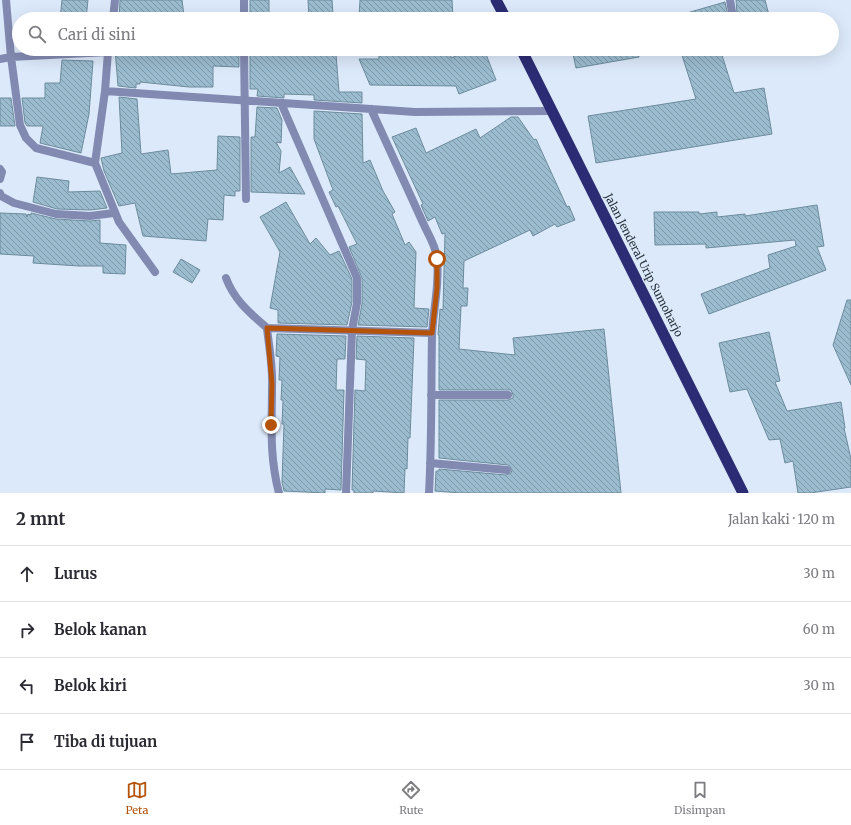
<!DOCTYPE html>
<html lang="id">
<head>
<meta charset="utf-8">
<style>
	:root { --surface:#fff; --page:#f7f7f7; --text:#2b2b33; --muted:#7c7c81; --line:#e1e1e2; --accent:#b45309 }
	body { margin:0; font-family:Merriweather,serif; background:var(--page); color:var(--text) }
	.stop { position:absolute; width:12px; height:12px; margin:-9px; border:3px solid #b45309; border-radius:50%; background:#fff }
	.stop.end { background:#b45309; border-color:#fff; box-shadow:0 1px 4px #0008 }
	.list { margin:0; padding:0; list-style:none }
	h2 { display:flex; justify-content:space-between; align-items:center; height:52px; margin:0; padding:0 16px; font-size:17px }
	h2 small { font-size:13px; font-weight:400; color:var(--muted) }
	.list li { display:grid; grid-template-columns:26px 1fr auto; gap:12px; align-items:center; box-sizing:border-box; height:56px; padding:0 16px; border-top:1px solid var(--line) }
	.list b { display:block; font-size:15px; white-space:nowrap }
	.list em { font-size:13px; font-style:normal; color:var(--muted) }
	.icon { flex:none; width:22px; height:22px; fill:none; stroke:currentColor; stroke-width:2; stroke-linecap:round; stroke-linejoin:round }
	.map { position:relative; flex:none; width:851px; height:493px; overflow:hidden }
	.search { position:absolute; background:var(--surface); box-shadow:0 4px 16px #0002; left:12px; right:12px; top:12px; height:44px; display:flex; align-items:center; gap:10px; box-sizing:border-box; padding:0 14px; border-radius:22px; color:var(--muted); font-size:15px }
	.sheet { height:276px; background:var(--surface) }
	nav { display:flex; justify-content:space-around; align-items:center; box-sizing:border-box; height:56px; border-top:1px solid var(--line); background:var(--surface); font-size:11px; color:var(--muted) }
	nav a { display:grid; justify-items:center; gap:2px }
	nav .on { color:var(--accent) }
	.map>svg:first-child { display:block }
	.building { fill:url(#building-back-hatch); stroke:#6c8c9d }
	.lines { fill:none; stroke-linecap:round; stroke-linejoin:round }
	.minor { stroke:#838ab1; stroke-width:8 }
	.trunk { stroke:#2c2c74; stroke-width:11 }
	.route { stroke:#b45309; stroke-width:5 }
	.labels { text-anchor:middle; stroke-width:3; stroke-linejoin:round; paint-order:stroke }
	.street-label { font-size:11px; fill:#29323c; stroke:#dce9fa }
</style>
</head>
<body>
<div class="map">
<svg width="851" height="493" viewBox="0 0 851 493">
	<defs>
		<pattern id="building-back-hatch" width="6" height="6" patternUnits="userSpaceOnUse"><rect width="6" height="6" fill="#9bbccf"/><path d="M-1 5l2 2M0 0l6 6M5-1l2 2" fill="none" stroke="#7e99a9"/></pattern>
	</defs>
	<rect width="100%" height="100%" fill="#dce9fa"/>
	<path class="building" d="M62 0H88L86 19H60Z
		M120 0H182L184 16 159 19H119Z
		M250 0H269V19H250Z
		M308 0H332L333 14H325L326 19H309Z
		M360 0H452L453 19H422L421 17 379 15V17L359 16Z
		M736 0H765L769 15 755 19H681L680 15 725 2 728 15 733 17 737 14Z
		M115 49H190L191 51H220V50H239V67L213 66V87H189L140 82V84H136V88L118 86Z
		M278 49H297V54H336L339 92H362V103L314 100V95L284 94V98L257 96 258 89H250V51L278 52Z
		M379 49H450L451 58 474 49H484L496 80 459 94 456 86 370 85 359 59H379Z
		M572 49H638L639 57 576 68Z
		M680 49H720L734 93 764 88 772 134 596 163 588 116 696 99Z
		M62 60 93 61 89 114 81 153 40 143 43 126H27L25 123 22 98H45V83H60Z
		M119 97 137 99 141 154 168 150 171 174 217 170 218 136 240 137V191H235V196L224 195 223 220 208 219 206 241 143 236 135 203 119 206 104 171 101 158 122 153Z
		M0 98H11L15 126H0Z
		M257 107 277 108 282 120 281 143 276 142 281 151 279 173 290 167 305 194 251 192V137H255Z
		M314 111 362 114 363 163 370 160 383 191 395 212 392 214 405 245 409 242 416 252 414 308 429 309 427 327 358 325 362 304V278L349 247 357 244 338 206 336 207 329 192 333 190 314 139Z
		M511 117H518L534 140 536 139 567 207 569 206 575 220 557 227 555 224 533 236 530 230 464 261 463 288H468L467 306H461L459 349 515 355 513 338 604 329 621 493H461L435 491 436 471H439V469L506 475 511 473 512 470 510 466 508 465 439 458V400H508L513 398V395L511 390H439V335H438L440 309 443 310 445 233 442 234 435 217 428 221 421 205 423 204 392 137 416 128 426 153 476 129 480 138Z
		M37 177 69 181 68 192 100 191 107 208 90 210 57 209 33 202Z
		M286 202 310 244 316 238 330 255 339 251 352 279V302L347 325 278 323V310L270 308 280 252 260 217Z
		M817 205 824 246 817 247 826 270 709 314 701 294 770 268 768 255 796 246 795 240 706 248V244L655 245 654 212H699V214L717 212V217L745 214V216Z
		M0 213 26 214 27 217 28 214 31 215V213L56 219 90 221 100 220V243L126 245 125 274 103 273V266H79L33 263 34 256 0 254Z
		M181 259 200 270 192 283 173 272Z
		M847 300H851V385L833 345Z
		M769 332 780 381 775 382 787 411 841 402 845 428H844L851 459V487L810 493H798L793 461 785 463 780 439 769 440 747 389 730 392 719 343Z
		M277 334 346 336 345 359H337L336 390H344L341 490 325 489V493L284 491 282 482 284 424H282L283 400H281L282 380H279L280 357 276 356Z
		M357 336 414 338 410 438H408L407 469 405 468 404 493 373 491V493H354V490H352L355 390 365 391 366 360 356 359Z"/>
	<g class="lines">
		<path class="minor" d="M6 0 11 57 20 125 26 138 36 148 95 163
			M244 0V19
			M730 0 732 12
			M113 19 115 0
			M244 49 246 199
			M0 59 11 57 108 52 105 91 415 112 551 111
			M105 91 95 163 119 222 155 272
			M281 103 357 278V303L352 330 346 493
			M371 109 424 225C429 236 436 246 437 259 440 284 433 310 432 335 431 387 432 440 429 493
			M0 169 2 172 0 179
			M0 193 1 196 14 203 56 214 90 216 114 213
			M226 278C234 300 250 313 267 328 269 347 273 367 272 386 272 424 269 455 279 493
			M267 328 432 333
			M431 395H508
			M430 463 507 470"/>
		<path class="trunk" d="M496 0 506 19
			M521 49 743 493"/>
	</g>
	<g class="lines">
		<path class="route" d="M271 425 272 384 267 328 432 333 437 288V259"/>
	</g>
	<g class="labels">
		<g class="street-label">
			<text transform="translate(644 265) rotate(63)" y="4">Jalan Jenderal Urip Sumoharjo</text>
		</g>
	</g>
</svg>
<div class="stop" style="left:437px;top:259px"></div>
<div class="stop end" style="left:271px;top:425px"></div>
<div class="search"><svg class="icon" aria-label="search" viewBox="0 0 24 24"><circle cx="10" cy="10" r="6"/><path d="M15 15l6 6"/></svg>Cari di sini</div>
</div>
<section class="sheet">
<h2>2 mnt<small>Jalan kaki · 120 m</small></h2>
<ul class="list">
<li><svg class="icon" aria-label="ahead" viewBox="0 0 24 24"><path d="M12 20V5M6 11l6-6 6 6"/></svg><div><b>Lurus</b></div><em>30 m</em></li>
<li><svg class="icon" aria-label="right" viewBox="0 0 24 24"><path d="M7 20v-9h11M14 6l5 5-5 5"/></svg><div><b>Belok kanan</b></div><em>60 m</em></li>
<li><svg class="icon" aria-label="left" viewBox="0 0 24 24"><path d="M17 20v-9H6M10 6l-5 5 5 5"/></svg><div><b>Belok kiri</b></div><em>30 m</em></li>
<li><svg class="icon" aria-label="arrive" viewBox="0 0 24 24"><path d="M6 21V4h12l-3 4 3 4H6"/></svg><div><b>Tiba di tujuan</b></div></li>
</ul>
</section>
<nav>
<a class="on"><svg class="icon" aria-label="map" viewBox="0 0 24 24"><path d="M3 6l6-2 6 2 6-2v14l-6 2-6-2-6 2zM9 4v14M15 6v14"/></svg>Peta</a>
<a><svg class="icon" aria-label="directions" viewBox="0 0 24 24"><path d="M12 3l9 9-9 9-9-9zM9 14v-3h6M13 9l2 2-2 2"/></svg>Rute</a>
<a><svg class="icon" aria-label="saved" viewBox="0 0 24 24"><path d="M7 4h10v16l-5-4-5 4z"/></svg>Disimpan</a>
</nav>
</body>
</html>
